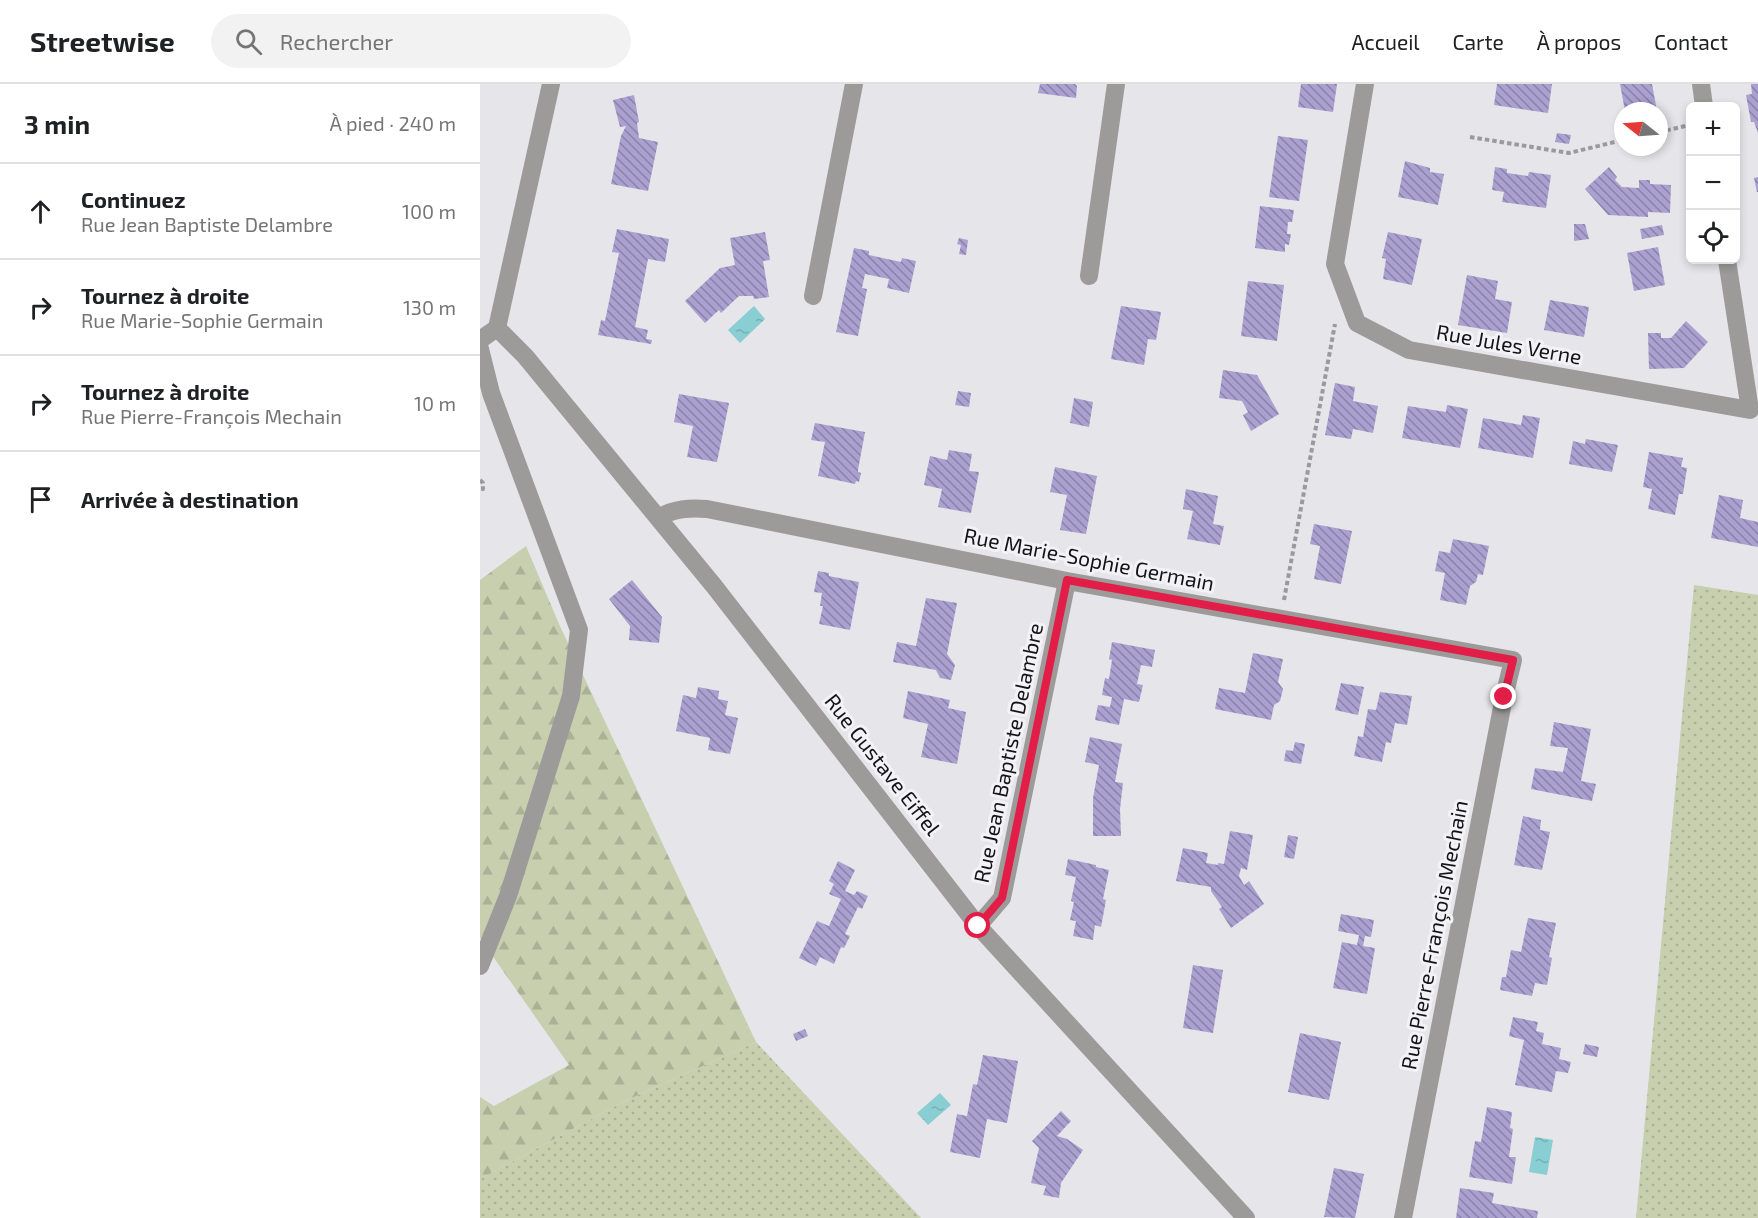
<!DOCTYPE html>
<html lang="fr">
<head>
<meta charset="utf-8">
<style>
	:root { --surface:#fff; --page:#f2f2f2; --text:#202124; --muted:#757577; --line:#e0e0e0 }
	body { margin:0; font-family:"Exo 2",sans-serif; background:var(--page); color:var(--text) }
	.controls { position:absolute; right:18px; top:18px; display:grid; overflow:hidden; border-radius:9px; box-shadow:0 3px 9px #0003 }
	.controls button { width:54px; height:54px; display:grid; place-items:center; padding:0; border:0; border-bottom:2px solid var(--line); background:var(--surface); color:var(--text); font:30px sans-serif }
	.compass { position:absolute; left:1134px; top:18px; width:54px; height:54px; border-radius:50%; background:var(--surface); box-shadow:0 3px 9px #0003; rotate:287deg }
	.stop { position:absolute; width:18px; height:18px; margin:-14px; border:4px solid #e11d48; border-radius:50%; background:#fff }
	.stop.end { background:#e11d48; border-color:#fff; box-shadow:0 2px 6px #0008 }
	.list { margin:0; padding:0; list-style:none }
	h2 { display:flex; justify-content:space-between; align-items:center; height:78px; margin:0; padding:0 24px; font-size:26px }
	h2 small { font-size:20px; font-weight:400; color:var(--muted) }
	.list li { display:grid; grid-template-columns:39px 1fr auto; gap:18px; align-items:center; box-sizing:border-box; height:96px; padding:0 24px; border-top:2px solid var(--line) }
	.list b { display:block; font-size:22px; white-space:nowrap }
	.list p { margin:0; font-size:20px; white-space:nowrap; color:var(--muted) }
	.list em { font-size:20px; font-style:normal; color:var(--muted) }
	.icon { flex:none; width:33px; height:33px; fill:none; stroke:currentColor; stroke-width:2; stroke-linecap:round; stroke-linejoin:round }
	.map { position:relative; flex:none; width:1278px; height:1134px; overflow:hidden }
	header { display:flex; align-items:center; gap:36px; box-sizing:border-box; height:84px; padding:0 30px; background:var(--surface); border-bottom:2px solid var(--line) }
	header strong { font-size:28px }
	nav { display:flex; gap:33px; margin-inline-start:auto; font-size:21px }
	.search { width:420px; height:54px; background:var(--page); display:flex; align-items:center; gap:15px; box-sizing:border-box; padding:0 21px; border-radius:33px; color:var(--muted); font-size:22px }
	main { display:flex }
	aside { flex:1; background:var(--surface) }
	.map>svg:first-child { display:block }
	.grass { fill:url(#grass-dots) }
	.forest { fill:url(#forest-firs) }
	.water { fill:url(#water-ripples) }
	.building { fill:url(#building-back-hatch) }
	.lines { fill:none; stroke-linecap:round; stroke-linejoin:round }
	.path { stroke:#9a999c; stroke-width:4; stroke-dasharray:4.5 3; stroke-linecap:butt }
	.minor { stroke:#9c9b99; stroke-width:18 }
	.route { stroke:#e11d48; stroke-width:8 }
	.labels { text-anchor:middle; stroke-width:6; stroke-linejoin:round; paint-order:stroke }
	.street-label { font-size:21px; fill:#141415; stroke:#f3f2f6 }
</style>
</head>
<body>
<header>
<strong>Streetwise</strong>
<div class="search"><svg class="icon" aria-label="search" viewBox="0 0 24 24"><circle cx="10" cy="10" r="6"/><path d="M15 15l6 6"/></svg>Rechercher</div>
<nav><a>Accueil</a><a>Carte</a><a>À propos</a><a>Contact</a></nav>
</header>
<main>
<aside>
<h2>3 min<small>À pied · 240 m</small></h2>
<ul class="list">
<li><svg class="icon" aria-label="ahead" viewBox="0 0 24 24"><path d="M12 20V5M6 11l6-6 6 6"/></svg><div><b>Continuez</b><p>Rue Jean Baptiste Delambre</p></div><em>100 m</em></li>
<li><svg class="icon" aria-label="right" viewBox="0 0 24 24"><path d="M7 20v-9h11M14 6l5 5-5 5"/></svg><div><b>Tournez à droite</b><p>Rue Marie-Sophie Germain</p></div><em>130 m</em></li>
<li><svg class="icon" aria-label="right" viewBox="0 0 24 24"><path d="M7 20v-9h11M14 6l5 5-5 5"/></svg><div><b>Tournez à droite</b><p>Rue Pierre-François Mechain</p></div><em>10 m</em></li>
<li><svg class="icon" aria-label="arrive" viewBox="0 0 24 24"><path d="M6 21V4h12l-3 4 3 4H6"/></svg><div><b>Arrivée à destination</b></div></li>
</ul>
</aside>
<div class="map">
<svg width="1278" height="1134" viewBox="0 0 1278 1134">
	<defs>
		<pattern id="grass-dots" width="8" height="8" patternUnits="userSpaceOnUse" patternTransform="scale(1.5)"><rect width="8" height="8" fill="#c7cfaf"/><path d="M2 2h.1M6 6h.1" fill="none" stroke="#aab196" stroke-width="1.8" stroke-linecap="round"/></pattern>
		<pattern id="forest-firs" width="22" height="20" patternUnits="userSpaceOnUse" patternTransform="scale(1.5)"><rect width="22" height="20" fill="#c7cfaf"/><path d="M5 1l3.5 6h-7zM16 11l3.5 6h-7z" fill="#aab196"/></pattern>
		<pattern id="water-ripples" width="26" height="14" patternUnits="userSpaceOnUse" patternTransform="scale(1.5)"><rect width="26" height="14" fill="#88ced2"/><path d="M2 4q2-2 4 0t4 0M15 11q2-2 4 0t4 0" fill="none" stroke="#74b0b3"/></pattern>
		<pattern id="building-back-hatch" width="6" height="6" patternUnits="userSpaceOnUse" patternTransform="scale(1.5)"><rect width="6" height="6" fill="#aaa1d1"/><path d="M-1 5l2 2M0 0l6 6M5-1l2 2" fill="none" stroke="#8982a8"/></pattern>
	</defs>
	<rect width="100%" height="100%" fill="#e6e5e9"/>
	<path class="grass" d="M1214 501 1278 511V1134H1156Z
		M276 958 441 1134H0V1095L143 1018Z"/>
	<path class="forest" d="M46 462 79 540 276 958 143 1018 0 1095V1013L14 1022 89 981 0 854V496Z"/>
	<path class="water" d="M274 222 285 235 260 259 248 246Z
		M460 1009 471 1021 448 1041 437 1029Z
		M1055 1053 1073 1056 1067 1091 1049 1088Z"/>
	<path class="building" d="M560 0H595L597 2 596 14 558 9Z
		M821 0H857L853 28 818 23Z
		M1017 0H1072L1068 29 1014 21Z
		M1140 0H1172L1177 27H1145Z
		M1271 0H1278V49L1274 38H1271L1266 11 1272 10Z
		M154 11 159 38 157 39 159 54 178 58 168 107 131 100 141 52 146 42 140 43 133 16Z
		M1077 49 1091 51 1089 60 1075 58Z
		M798 52 828 56 819 117 789 113Z
		M925 77 950 84V88L964 90 958 121 918 113Z
		M1015 83 1027 85V89L1048 92 1049 88 1071 91 1066 124 1022 118 1024 108 1012 106Z
		M1129 83 1137 93 1135 96 1142 103 1159 104V96H1170V100L1191 101 1190 129 1168 128V133L1128 131 1105 105Z
		M1278 93V108H1277L1274 94Z
		M780 122 814 126 812 138H808L807 150H811L809 161 805 160V168L775 164Z
		M1094 140H1105L1109 155 1094 157Z
		M1182 141 1184 151 1162 155 1160 145Z
		M137 145 189 155 185 178 168 175 155 243 168 246 166 255 172 256 171 260 118 251 121 236 125 237 139 169 132 168Z
		M285 148 290 176 283 177 289 213 274 215 273 212H259L241 229 239 226 225 239 205 217 240 184 255 181 250 154Z
		M908 148 942 155 932 201 903 195 906 175 902 174Z
		M479 154 488 156 486 171 479 170 481 161 477 160Z
		M1178 163 1185 201 1154 207 1147 169Z
		M374 164 389 167V171L421 178 422 174 436 177 429 209 407 204 409 195 385 190 382 204 387 205 378 252 356 248Z
		M987 191 1018 197 1015 215 1032 218 1027 249 978 241Z
		M768 197 804 201 797 257 761 252Z
		M1070 216 1109 223 1104 253 1064 246Z
		M641 222 681 228 676 256 668 255 664 281 631 275Z
		M1206 237 1228 258 1204 284 1169 285 1168 249H1181V254H1191Z
		M743 286 777 291 799 330 771 347 763 331 768 328 762 317 739 314Z
		M855 299 875 303 873 317 898 322 893 349 873 345 871 355 845 351Z
		M478 307 491 309 489 323 475 321Z
		M199 310 249 319 237 378 207 373 213 342 194 338Z
		M594 314 613 318 609 343 590 339Z
		M967 321 988 325 980 364 922 354 928 322 966 328Z
		M1043 331 1060 334 1053 374 998 364 1003 334 1041 341Z
		M335 339 385 348 378 386V388L381 389 379 398 376 397 375 400 338 392 345 358 331 356Z
		M1106 355 1138 361 1132 388 1089 380 1093 357 1105 360Z
		M469 366 492 370 489 387 499 388 491 429 458 423 462 405 444 401 450 372 467 376Z
		M1169 368 1203 374 1201 383 1207 384 1203 410H1199L1195 431 1168 425 1172 405 1163 403Z
		M575 383 617 392 606 450 580 446 587 411 570 408Z
		M706 405 738 412 733 440 744 442 740 461 707 455 713 427 703 425Z
		M1239 411 1263 416 1260 434 1278 438V463L1231 454Z
		M834 440 872 447 861 500 834 495 840 462 830 460Z
		M973 455 1009 462 1003 491 998 490 996 498 990 502 986 521 960 516 965 489 955 487 959 467 970 469Z
		M338 487 349 489V492L379 498 370 546 339 540 343 522H340L342 509 334 508Z
		M152 496 182 533 179 559 149 556 150 542 129 515Z
		M446 514 477 519 467 570 475 581 471 596 460 594 456 586 413 578 417 558 436 562Z
		M632 558 675 566 672 583 661 581 657 600 663 601 659 618 644 615 639 641 615 636 618 621 630 623 632 613 622 611 625 594 629 595 632 576 629 575Z
		M773 569 803 575 798 598 803 605 800 617 794 621 791 636 735 625 739 604 765 609Z
		M861 599 884 603 878 631 855 626Z
		M218 603 239 607 238 615 248 617 245 631 258 634 250 670 228 666 230 654 196 647 203 611 216 614Z
		M428 607 470 616 468 624 486 628 477 680 441 673 448 640 423 634Z
		M900 608 932 612 927 641 915 639 911 659 906 658 902 678 874 672 878 652 883 653 888 625 896 626Z
		M1074 638 1111 645 1101 697 1116 700 1112 717 1051 705 1055 684 1083 688 1088 664 1070 662Z
		M610 653 642 660 635 698 643 699 640 725 641 752H613V714L619 681 605 678Z
		M815 658 825 660 821 680 804 677 806 666 813 667Z
		M1043 732 1061 736 1060 746 1070 748 1062 786 1034 781Z
		M750 747 773 751 767 786 761 784 759 792 764 801 769 797 784 820 751 844 739 825 742 823 731 807V803L696 797 703 764 728 769 726 779 738 781V779L744 780Z
		M808 751 818 753 814 775 804 773Z
		M588 775 616 781V783L629 786 623 815 626 816 621 843 615 841 613 856 593 852 596 837 590 836 594 818 591 817 596 793 585 791Z
		M358 777 375 786 365 807 374 811 377 807 388 812 382 825 378 823 365 850 370 852 364 864 361 863 354 880 340 873 336 882 319 874 337 837 349 842 361 815 349 810 354 800 349 797Z
		M861 830 894 836 891 853 885 852 883 862 895 864 887 910 853 904 862 858 877 861 879 851 858 847Z
		M1048 834 1076 839 1069 873 1072 874 1067 901 1055 899 1052 912 1020 906 1022 893H1026L1031 866 1041 868Z
		M713 881 743 886 733 949 703 944Z
		M1033 933 1058 938 1056 947 1064 949 1062 960 1081 964 1079 975 1091 978 1088 989 1076 987 1072 1008 1035 1001 1044 956 1029 952Z
		M325 945 328 952 316 957 313 950Z
		M820 949 861 958 849 1016 808 1008Z
		M1105 960 1119 963 1117 973 1103 970Z
		M503 971 538 977 527 1039 507 1035 500 1074 470 1068 477 1030 487 1032 493 1000 497 1001Z
		M1007 1023 1032 1028 1030 1044 1033 1045 1029 1073H1036L1032 1100 989 1093 995 1057 1001 1058Z
		M581 1027 591 1037 577 1052 587 1055 603 1066 581 1099 579 1114 563 1111 566 1102 551 1099 559 1064 552 1057Z
		M854 1084 884 1090 875 1134 844 1133Z
		M980 1104 1014 1109 1012 1119 1058 1127 1057 1134H976Z"/>
	<g class="lines">
		<path class="path" d="M1179 48 1210 41
			M990 53 1089 69 1143 56
			M0 396 3 399V405H0
			M804 516 855 240"/>
		<path class="minor" d="M885 0 855 180 877 239 929 266 1270 326 1247 176
			M1221 0 1224 22
			M609 192 636 0
			M333 212 374 0
			M17 244 45 272 234 502 498 842 766 1134
			M0 256 17 244 71 0
			M0 265 11 309 99 546 91 612 28 812 0 882
			M179 434C193 424 211 424 227 425L587 497 1033 576 1024 613 923 1134
			M498 842 522 814 587 497"/>
	</g>
	<g class="lines">
		<path class="route" d="M498 842 522 814 587 496 1033 576 1024 613"/>
	</g>
	<g class="labels">
		<g class="street-label">
			<text transform="translate(1029 261) rotate(10)" y="7">Rue Jules Verne</text>
			<text transform="translate(609 476) rotate(11)" y="7">Rue Marie-Sophie Germain</text>
			<text transform="translate(529 669) rotate(-78)" y="7">Rue Jean Baptiste Delambre</text>
			<text transform="translate(402 681) rotate(52)" y="7">Rue Gustave Eiffel</text>
			<text transform="translate(955 851) rotate(-79)" y="7">Rue Pierre-François Mechain</text>
		</g>
	</g>
</svg>
<div class="controls">
<button>+</button>
<button>−</button>
<button><svg class="icon" aria-label="locate" viewBox="0 0 24 24"><circle cx="12" cy="12" r="6"/><path d="M12 2v4M12 18v4M2 12h4M18 12h4"/></svg></button>
</div>
<svg class="compass" viewBox="-18 -18 36 36"><path d="M0-13l5 13h-10z" fill="#e53935"/><path d="M0 13l5-13h-10z" fill="#757577"/></svg>
<div class="stop" style="left:498px;top:842px"></div>
<div class="stop end" style="left:1024px;top:613px"></div>
</div>
</main>
</body>
</html>
